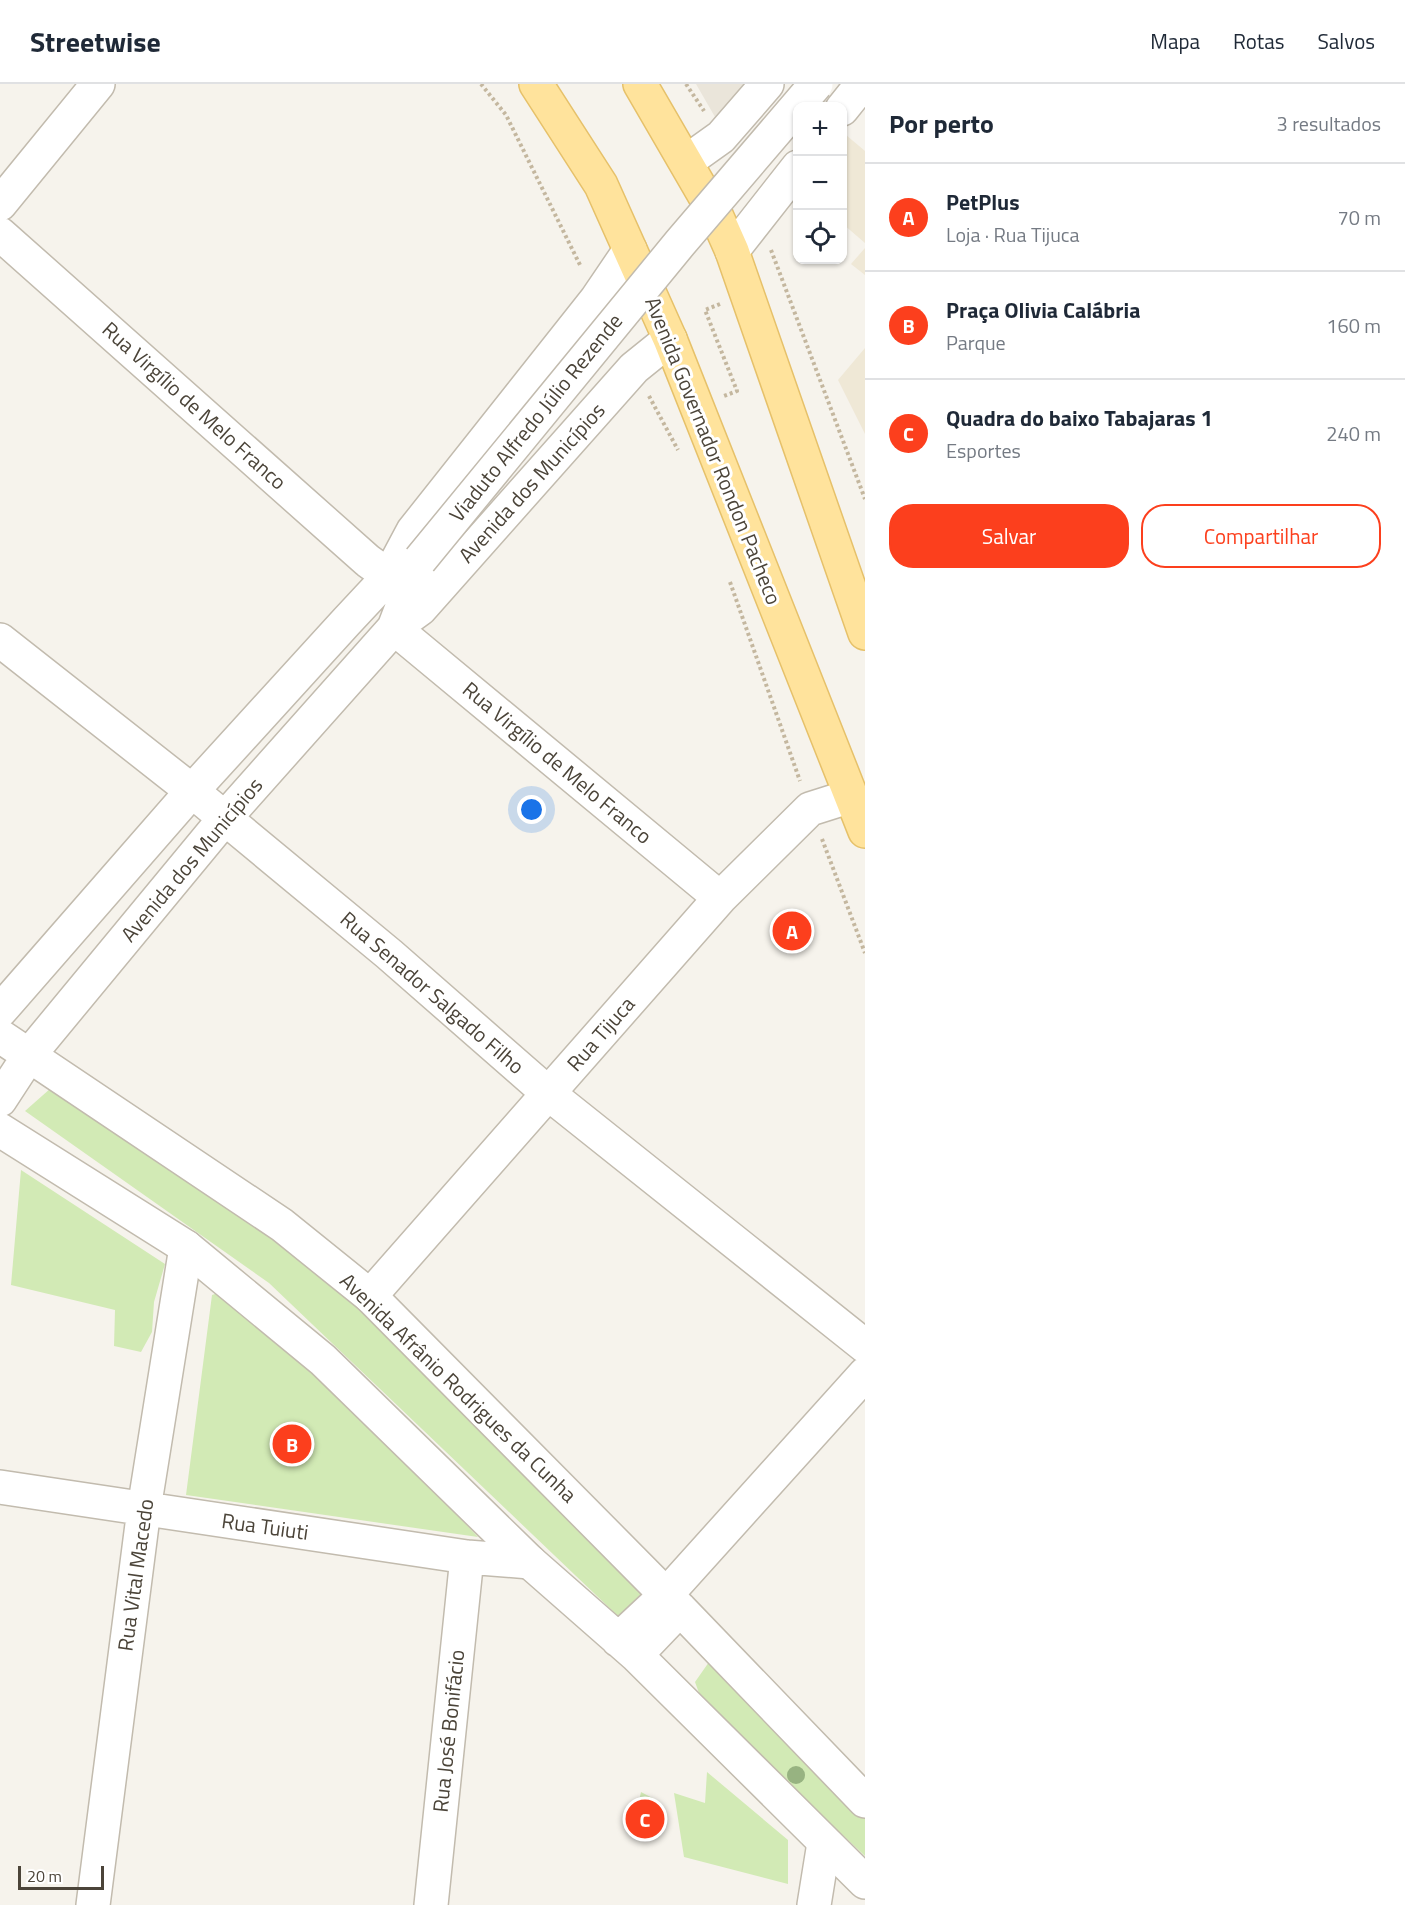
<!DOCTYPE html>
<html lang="pt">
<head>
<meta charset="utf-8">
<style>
	:root { --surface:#fff; --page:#f2f2f3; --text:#1f2937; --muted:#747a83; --line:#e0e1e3; --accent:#fc3f1d }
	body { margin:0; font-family:"Titillium Web",sans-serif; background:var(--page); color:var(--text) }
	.controls { position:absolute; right:18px; top:18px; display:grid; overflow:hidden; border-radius:12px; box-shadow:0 2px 4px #0004 }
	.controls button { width:54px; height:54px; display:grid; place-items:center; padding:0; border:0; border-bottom:2px solid var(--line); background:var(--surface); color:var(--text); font:30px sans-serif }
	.scale { position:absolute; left:18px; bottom:15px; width:86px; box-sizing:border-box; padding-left:6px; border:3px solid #4b4439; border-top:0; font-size:16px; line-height:21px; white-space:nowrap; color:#4b4439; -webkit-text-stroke:4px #fff; paint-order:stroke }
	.you { position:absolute; left:532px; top:726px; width:21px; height:21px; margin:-15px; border:4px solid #fff; border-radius:50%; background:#1a73e8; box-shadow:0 0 0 9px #1a73e833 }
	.badge { display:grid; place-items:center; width:39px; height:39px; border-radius:50%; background:var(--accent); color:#fff; font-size:20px; font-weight:700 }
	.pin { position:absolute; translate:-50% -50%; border:3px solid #fff; box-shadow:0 2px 6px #0006 }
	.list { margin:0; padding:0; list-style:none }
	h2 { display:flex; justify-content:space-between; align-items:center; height:78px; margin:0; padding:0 24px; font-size:26px }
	h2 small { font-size:20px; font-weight:400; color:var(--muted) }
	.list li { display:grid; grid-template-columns:39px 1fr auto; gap:18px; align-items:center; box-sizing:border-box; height:108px; padding:0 24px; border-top:2px solid var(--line) }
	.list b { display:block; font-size:22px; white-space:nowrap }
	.list p { margin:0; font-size:20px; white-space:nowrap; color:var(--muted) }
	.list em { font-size:20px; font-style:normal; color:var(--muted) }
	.actions { display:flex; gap:12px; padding:18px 24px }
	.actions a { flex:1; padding:14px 0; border:2px solid var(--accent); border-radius:24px; text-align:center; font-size:21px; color:var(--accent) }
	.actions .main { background:var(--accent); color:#fff }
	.icon { flex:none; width:33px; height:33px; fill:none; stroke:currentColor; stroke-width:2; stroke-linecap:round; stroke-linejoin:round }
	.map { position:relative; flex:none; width:865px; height:1821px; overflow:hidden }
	header { display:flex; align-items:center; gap:36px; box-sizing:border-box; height:84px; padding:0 30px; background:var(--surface); border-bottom:2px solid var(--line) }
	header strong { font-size:28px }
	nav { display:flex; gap:33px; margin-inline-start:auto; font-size:21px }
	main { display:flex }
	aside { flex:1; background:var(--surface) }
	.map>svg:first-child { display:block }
	.residential { fill:#eae5da }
	.education { fill:#efe8d6 }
	.green { fill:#d2eab5 }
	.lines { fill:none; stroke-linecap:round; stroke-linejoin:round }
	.minor-casing { stroke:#c2bbae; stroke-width:36 }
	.tertiary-casing { stroke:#c2bbae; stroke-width:36 }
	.primary-casing { stroke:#e6c16a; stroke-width:36 }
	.path { stroke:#c4b79f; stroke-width:4; stroke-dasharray:3 3; stroke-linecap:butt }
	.minor { stroke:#fff; stroke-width:33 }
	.tertiary { stroke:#fff; stroke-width:33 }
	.primary { stroke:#ffe39c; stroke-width:33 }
	.tertiary-bridge-casing { stroke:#c2bbae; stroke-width:36; stroke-linecap:butt }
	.tertiary-bridge { stroke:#fff; stroke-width:33 }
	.tree { fill:#97b381 }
	.labels { text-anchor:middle; stroke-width:6; stroke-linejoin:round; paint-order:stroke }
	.street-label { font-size:21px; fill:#4b4439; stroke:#fff }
</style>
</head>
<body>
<header>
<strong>Streetwise</strong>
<nav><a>Mapa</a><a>Rotas</a><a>Salvos</a></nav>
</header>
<main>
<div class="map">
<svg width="865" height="1821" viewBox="0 0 865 1821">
	<rect width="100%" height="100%" fill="#f6f3ec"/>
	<path class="residential" d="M696 0H767L721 53 715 33Z"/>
	<path class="education" d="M846 51 865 67V159L843 140 842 55Z
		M865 164V191L851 180Z
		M865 264V350L838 296Z"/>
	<path class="green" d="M51 1004 187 1088 335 1202 647 1503 620 1534 269 1199 25 1027Z
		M21 1086 165 1180 154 1218 152 1248 141 1268 114 1262 115 1226 11 1201Z
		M221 1208 343 1309 478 1453 186 1411 212 1211Z
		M709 1578 865 1731V1772L703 1620 695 1598Z
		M707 1688 788 1756V1800L684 1773 674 1709 705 1719Z
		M641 1708 658 1717 652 1755 631 1753Z"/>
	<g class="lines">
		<g class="minor-casing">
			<path id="minor" d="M842 25 862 0
				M686 78 721 53 767 0
				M0 120 98 0
				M0 150 368 477 389 492 413 447 596 216 630 166
				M732 167 798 83
				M670 255 634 284 420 525 394 544 720 814
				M0 556 192 707 389 870 549 1010 865 1262
				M370 1212 720 814 810 725 851 712
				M0 1403 467 1473 530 1478
				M666 1511 865 1290
				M93 1821 144 1425 186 1163
				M431 1821 467 1473
				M814 1821 824 1759"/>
		</g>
		<g class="tertiary-casing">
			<path id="tertiary" d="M0 927 192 707 346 538 389 492 420 476
				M0 952 282 1141 370 1212 680 1525 865 1717
				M0 1016 30 970 225 734 394 544 420 476
				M0 1046 186 1163 323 1276 530 1478 636 1571 865 1798
				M618 1556 666 1511
				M636 1571 680 1525"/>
		</g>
		<g class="primary-casing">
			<path id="primary" d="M536 0 601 101 670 255 865 747
				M640 0 716 131 732 167 865 549"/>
		</g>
		<path class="path" d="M481 0 506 31 581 183
			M686 0 704 27
			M771 166 865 415
			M720 220 705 226 737 307 724 312
			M649 312 678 366
			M730 498 800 697
			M822 755 865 869"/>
		<use href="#minor" class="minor"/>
		<use href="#tertiary" class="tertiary"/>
		<use href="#primary" class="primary"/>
		<g class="tertiary-bridge-casing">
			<path id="tertiary-bridge" d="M420 476 680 159 816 0"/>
		</g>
		<use href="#tertiary-bridge" class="tertiary-bridge"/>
	</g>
	<circle class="tree" cx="796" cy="1691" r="9"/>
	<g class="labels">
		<g class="street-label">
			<text transform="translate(194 322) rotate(42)" y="7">Rua Virgílio de Melo Franco</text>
			<text transform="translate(536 334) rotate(-51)" y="7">Viaduto Alfredo Júlio Rezende</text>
			<text transform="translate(713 367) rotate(68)" y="7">Avenida Governador Rondon Pacheco</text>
			<text transform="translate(532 399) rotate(-48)" y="7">Avenida dos Municípios</text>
			<text transform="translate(557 679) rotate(40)" y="7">Rua Virgílio de Melo Franco</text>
			<text transform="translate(192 776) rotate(-50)" y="7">Avenida dos Municípios</text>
			<text transform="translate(432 909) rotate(41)" y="7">Rua Senador Salgado Filho</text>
			<text transform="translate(601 950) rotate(-49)" y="7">Rua Tijuca</text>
			<text transform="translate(458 1304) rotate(44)" y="7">Avenida Afrânio Rodrigues da Cunha</text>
			<text transform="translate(265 1443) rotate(8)" y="7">Rua Tuiuti</text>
			<text transform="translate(136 1491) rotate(-82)" y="7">Rua Vital Macedo</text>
			<text transform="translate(449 1647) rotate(-84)" y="7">Rua José Bonifácio</text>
		</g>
	</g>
</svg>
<div class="controls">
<button>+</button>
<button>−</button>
<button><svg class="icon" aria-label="locate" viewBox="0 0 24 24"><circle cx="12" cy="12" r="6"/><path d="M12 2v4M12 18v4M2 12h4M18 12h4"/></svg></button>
</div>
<div class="scale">20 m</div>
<div class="you"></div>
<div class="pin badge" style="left:792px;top:847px">A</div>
<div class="pin badge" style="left:292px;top:1360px">B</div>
<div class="pin badge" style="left:645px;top:1735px">C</div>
</div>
<aside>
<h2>Por perto<small>3 resultados</small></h2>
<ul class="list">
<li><span class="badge">A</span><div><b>PetPlus</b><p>Loja · Rua Tijuca</p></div><em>70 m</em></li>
<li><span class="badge">B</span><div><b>Praça Olivia Calábria</b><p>Parque</p></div><em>160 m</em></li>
<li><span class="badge">C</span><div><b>Quadra do baixo Tabajaras 1</b><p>Esportes</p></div><em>240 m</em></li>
</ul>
<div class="actions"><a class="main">Salvar</a><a>Compartilhar</a></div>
</aside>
</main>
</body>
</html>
